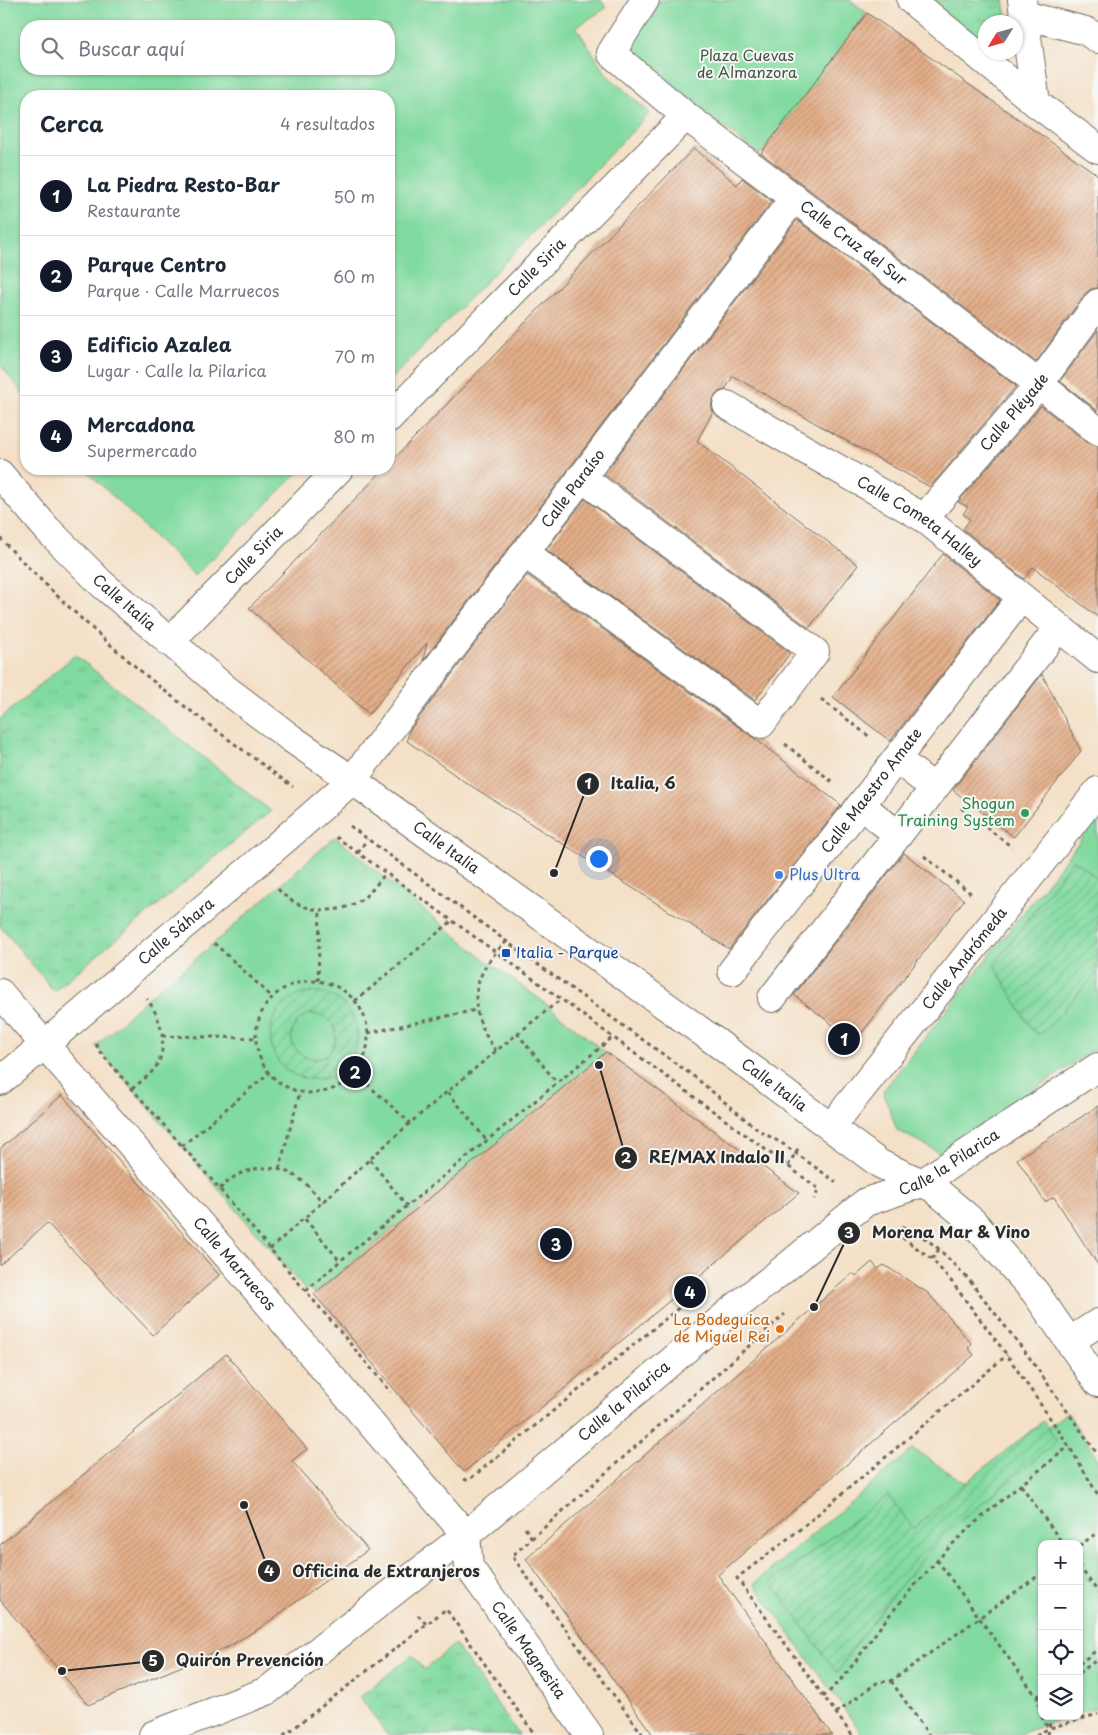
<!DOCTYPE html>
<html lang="es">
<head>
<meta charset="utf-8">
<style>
	:root { --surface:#fff; --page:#f2f2f3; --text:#1f2937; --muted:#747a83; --line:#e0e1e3; --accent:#111827 }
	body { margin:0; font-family:"Playpen Sans",sans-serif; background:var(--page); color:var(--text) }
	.controls { position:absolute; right:15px; bottom:15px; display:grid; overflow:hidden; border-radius:10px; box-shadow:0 1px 4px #0004 }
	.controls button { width:45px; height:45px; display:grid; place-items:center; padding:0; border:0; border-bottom:1px solid var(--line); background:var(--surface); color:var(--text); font:25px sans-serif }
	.compass { position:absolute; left:978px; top:15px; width:45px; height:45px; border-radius:50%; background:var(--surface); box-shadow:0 1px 4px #0004; rotate:233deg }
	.you { position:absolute; left:598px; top:858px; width:18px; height:18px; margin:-12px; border:4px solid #fff; border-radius:50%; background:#1a73e8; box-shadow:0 0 0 8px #1a73e833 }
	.badge { display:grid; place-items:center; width:32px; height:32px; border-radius:50%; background:var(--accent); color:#fff; font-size:16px; font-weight:700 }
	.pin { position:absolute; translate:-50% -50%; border:2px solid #fff; box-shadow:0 1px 5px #0006 }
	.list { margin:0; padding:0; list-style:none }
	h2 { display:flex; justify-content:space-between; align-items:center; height:65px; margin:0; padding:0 20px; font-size:21px }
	h2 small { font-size:16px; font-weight:400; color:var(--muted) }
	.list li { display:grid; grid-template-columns:32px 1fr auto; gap:15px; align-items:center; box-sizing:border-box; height:80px; padding:0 20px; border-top:1px solid var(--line) }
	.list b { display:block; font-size:19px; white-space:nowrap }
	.list p { margin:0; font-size:16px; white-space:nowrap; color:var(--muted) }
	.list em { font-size:16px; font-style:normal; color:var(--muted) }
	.icon { flex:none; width:28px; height:28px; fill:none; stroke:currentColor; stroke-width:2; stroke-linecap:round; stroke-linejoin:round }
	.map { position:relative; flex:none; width:1098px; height:1735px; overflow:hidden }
	.search { position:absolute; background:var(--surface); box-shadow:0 1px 4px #0004; left:20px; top:20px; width:375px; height:55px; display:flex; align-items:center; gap:12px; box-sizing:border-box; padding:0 18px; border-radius:20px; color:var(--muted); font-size:19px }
	.panel { position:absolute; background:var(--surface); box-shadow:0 1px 4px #0004; left:20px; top:90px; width:375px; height:385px; border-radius:20px }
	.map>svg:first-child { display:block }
	.grass { fill:url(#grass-tufts); stroke:#568265 }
	.park { fill:#81da9f; stroke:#568265; fill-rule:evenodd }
	.garden { fill:url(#garden-furrows); stroke:#568265; fill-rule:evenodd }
	.building { fill:url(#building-hatch) }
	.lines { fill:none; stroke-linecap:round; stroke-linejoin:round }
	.pedestrian-casing { stroke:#716a61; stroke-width:30 }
	.minor-casing { stroke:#716a61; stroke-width:30 }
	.tertiary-casing { stroke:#716a61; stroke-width:30 }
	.path { stroke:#716a61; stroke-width:3; stroke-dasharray:4 4; stroke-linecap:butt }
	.pedestrian { stroke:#fff; stroke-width:28 }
	.minor { stroke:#fff; stroke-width:28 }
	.tertiary { stroke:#fff; stroke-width:28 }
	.leisure-dot { fill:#2e9e5b; stroke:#f6f6f2; stroke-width:2 }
	.shop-dot { fill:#3f7fe0; stroke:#f6f6f2; stroke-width:2 }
	.transit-dot { fill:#1a4fb4; stroke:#f6f6f2; stroke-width:2 }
	.food-dot { fill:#e8710a; stroke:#f6f6f2; stroke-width:2 }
	.labels { text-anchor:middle; stroke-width:4; stroke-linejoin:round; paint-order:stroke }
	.park-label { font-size:15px; fill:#405748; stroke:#f6f6f2 }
	.street-label { font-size:15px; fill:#2b2b2b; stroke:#f6f6f2 }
	.leisure-label { font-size:15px; fill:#27864d; stroke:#f6f6f2; text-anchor:end }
	.shop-label { font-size:15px; fill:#366cbe; stroke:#f6f6f2; text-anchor:start }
	.transit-label { font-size:15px; fill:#164399; stroke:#f6f6f2; text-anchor:start }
	.food-label { font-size:15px; fill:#c56008; stroke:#f6f6f2; text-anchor:end }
	.leader { fill:none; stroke:#2b2b2b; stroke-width:2 }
	.callout-dot { fill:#2b2b2b; stroke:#f6f6f2; stroke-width:2 }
	.mark-label { font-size:15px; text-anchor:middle; font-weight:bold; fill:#fff }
	.callout-label { font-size:16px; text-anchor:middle; font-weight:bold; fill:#2b2b2b; stroke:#f6f6f2; stroke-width:4; stroke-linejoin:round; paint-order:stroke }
</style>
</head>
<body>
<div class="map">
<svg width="1098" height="1735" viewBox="0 0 1098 1735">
	<defs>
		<pattern id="grass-tufts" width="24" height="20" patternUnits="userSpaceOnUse" patternTransform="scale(1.25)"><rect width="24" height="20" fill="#81da9f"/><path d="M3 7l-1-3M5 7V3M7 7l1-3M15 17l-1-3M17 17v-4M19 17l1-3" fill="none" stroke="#70bb89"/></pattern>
		<pattern id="garden-furrows" width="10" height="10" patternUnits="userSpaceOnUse" patternTransform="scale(1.25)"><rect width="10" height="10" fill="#81da9f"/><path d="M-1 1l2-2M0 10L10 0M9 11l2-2" fill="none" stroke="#70bb89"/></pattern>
		<pattern id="building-hatch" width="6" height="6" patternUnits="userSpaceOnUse" patternTransform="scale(1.25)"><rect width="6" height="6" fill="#e4af8a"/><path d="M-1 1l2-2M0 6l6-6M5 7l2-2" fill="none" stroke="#b98f71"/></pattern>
	</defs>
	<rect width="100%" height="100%" fill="#f6f6f2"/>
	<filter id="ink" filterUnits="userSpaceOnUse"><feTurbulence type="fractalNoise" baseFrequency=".02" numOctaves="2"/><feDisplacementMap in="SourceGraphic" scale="10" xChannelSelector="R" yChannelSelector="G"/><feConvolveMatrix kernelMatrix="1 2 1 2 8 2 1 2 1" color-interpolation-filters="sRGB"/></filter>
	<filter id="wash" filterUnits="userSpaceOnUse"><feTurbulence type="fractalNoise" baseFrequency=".0096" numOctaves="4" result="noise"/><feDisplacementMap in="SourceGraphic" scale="20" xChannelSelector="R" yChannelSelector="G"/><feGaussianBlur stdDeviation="1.12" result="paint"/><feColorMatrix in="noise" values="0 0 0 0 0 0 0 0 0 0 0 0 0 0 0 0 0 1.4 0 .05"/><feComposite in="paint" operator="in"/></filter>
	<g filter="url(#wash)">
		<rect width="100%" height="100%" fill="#f4e0c6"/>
		<path class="grass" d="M928 0H1004L1007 22H986L985 46Z
			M75 655 271 811 54 991 0 926V719Z
			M455 1644 519 1735H387L360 1697 412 1655 424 1670Z"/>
		<path class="park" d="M0 0H601L606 8 576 27 607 75 650 113 389 381V96H26V398L0 364ZM26 26H389V69H26Z
			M660 0H850L867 13 760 155 635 59 634 32Z
			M85 469H302L195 576Z
			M1098 818V1047L940 1153 897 1130 883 1091Z
			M335 837 484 959 541 1000 606 1053 314 1294 309 1288 306 1291 96 1046 153 993 190 964Z
			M1067 1412 1098 1459V1706L1079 1713V1544H1042V1716H1069L1017 1735H863L754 1584 913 1449 973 1488Z"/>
		<path class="garden" d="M1073 859 1098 879V971L1045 1031 1039 1034 1033 1031 994 965Z
			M314 992C373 997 370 1080 314 1079 259 1079 253 997 314 992ZM310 1014C350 1012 339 1069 306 1057 300 1055 296 1050 293 1044 288 1031 297 1018 310 1014Z
			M1043 1421 1057 1441 942 1536 896 1591 858 1641 837 1673 771 1582 888 1495 914 1529 949 1496Z"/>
		<g id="blocks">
			<path class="building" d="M867 13 1098 175V288L1091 289 1085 294 1036 362 761 153Z
				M694 148 737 185 742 178 772 201 423 661 427 643 369 714 249 608 384 469H389V464Z
				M797 220 1016 386 930 487 845 440 733 376 725 390 719 392 714 397 711 405 713 412 697 441 858 565 809 628 604 474Z
				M1098 330V411L1060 381Z
				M1041 406 1088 443 1098 446V617L1033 567 1024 579 963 529 970 519 963 514 968 507 958 502Z
				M585 499 790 653 755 700 546 550Z
				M943 554 1000 600 890 741 833 697Z
				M527 575 754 738 841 805 729 949 465 782 407 741 409 731Z
				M1042 674 1081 751 1014 837 953 790Z
				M904 853 964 900 855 1042 794 995Z
				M606 1052 799 1193 464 1472 314 1294Z
				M62 1095 219 1275 153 1335 47 1223 0 1265V1149Z
				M1098 1106V1265L1054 1197 1045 1202 1017 1159Z
				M872 1262 878 1269 884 1265 928 1293 972 1344 968 1348 974 1355 718 1575 832 1735H653L526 1559 853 1273 856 1276Z
				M226 1354 307 1449 292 1461 368 1550 260 1628 228 1647 88 1705 0 1600V1545Z"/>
		</g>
	</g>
	<g filter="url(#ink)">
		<use href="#blocks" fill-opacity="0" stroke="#716a61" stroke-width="1"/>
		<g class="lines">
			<g class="pedestrian-casing">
				<g id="pedestrian">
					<path id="s1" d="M924 518 1039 384 1098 303"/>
					<path d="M897 759 934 788"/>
					<path d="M861 805 898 835"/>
					<path id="s2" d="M732 971 1011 611"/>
					<path d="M772 998 1049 640"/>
				</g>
			</g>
			<g class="minor-casing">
				<g id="minor">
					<path id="s3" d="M645 0 611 53 686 116 1039 384 1098 431"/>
					<path d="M911 0 1036 103 1098 149"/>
					<path d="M1022 0 1036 103"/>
					<path d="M1024 15 1086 31 1098 39"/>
					<path id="s4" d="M727 405 924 518 1098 659"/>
					<path id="s5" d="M389 418 686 116"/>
					<path d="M524 553 761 724 815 652 581 477"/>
					<path id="s6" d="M169 642 339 469"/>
					<path id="s7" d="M0 993 243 1274 466 1535 469 1567 589 1735"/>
					<path id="s8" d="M0 1081C57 1036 110 988 165 941 228 888 291 835 352 780L794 198"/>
					<path id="s9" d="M831 1127 1098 791"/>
					<path d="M1070 1341 1098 1323"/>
				</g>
			</g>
			<g class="tertiary-casing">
				<g id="tertiary">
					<path id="s10" d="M0 474 47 529 102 584 227 690 292 739 352 780 716 1042 880 1164 933 1188 973 1222 1035 1292 1098 1383"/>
					<path id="s11" d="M153 1735 267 1691 466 1535 732 1310 789 1265 866 1202 922 1183 1098 1067"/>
				</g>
			</g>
			<path class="path" d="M0 538C51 592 107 644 165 691 207 724 250 755 293 787
				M821 699 871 738
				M785 744 835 784
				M961 808 1012 847
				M350 826 533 961 696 1078 758 1130 783 1144 836 1182
				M336 837 561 999 819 1189 814 1199
				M358 853 367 839
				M924 856 974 896
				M278 889C296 911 331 916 356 903 369 896 377 883 386 873
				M214 943 272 997
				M318 981 320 910
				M256 1037a56 56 0 1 1 112 0a56 56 0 1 1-112 0Z
				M355 1001 452 921
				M368 1033 476 1010
				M517 1033 557 1083
				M162 1036 256 1038
				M96 1044 100 1052 211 1179 391 1392
				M496 1051C466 1010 470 976 506 942
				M355 1073 410 1123
				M132 1089C140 1082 150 1075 156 1067 169 1045 161 1018 147 999
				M448 1092 487 1141
				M182 1146 269 1073
				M370 1160 407 1206
				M788 1166 800 1145
				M279 1169 300 1092
				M220 1189C240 1166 276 1160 301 1180 309 1186 316 1195 323 1202
				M305 1219 340 1261
				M902 1226 926 1239 939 1249 970 1281 1029 1357 1098 1455
				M888 1232 896 1233 932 1259
				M270 1249 410 1123 496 1051 561 999
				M939 1249 932 1259 951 1281 1007 1355 1069 1446 1098 1495
				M306 1291 340 1261 613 1037
				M464 1479 466 1480 470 1479 692 1297
				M1021 1485 1063 1544
				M525 1528 532 1538
				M1079 1546 1098 1532
				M937 1560 1037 1697 1042 1716
				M1079 1566 1098 1592
				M418 1615 426 1624
				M1079 1664 1098 1649
				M1079 1673 1098 1659
				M891 1681 929 1735
				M823 1697C847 1677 862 1651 881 1626 898 1604 916 1584 935 1563 973 1519 1025 1483 1069 1446
				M1037 1697 1042 1693
				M836 1713 878 1682 891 1681 1042 1573
				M1042 1716 1044 1723 1050 1728 1098 1714
				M283 1735 289 1732 446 1609 535 1735
				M643 1735 512 1556 785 1314
				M852 1735 737 1578 799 1530 1007 1355
				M1036 1735 1050 1728
				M1048 1735 1051 1716"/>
			<use href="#pedestrian" class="pedestrian"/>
			<use href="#minor" class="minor"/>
			<use href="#tertiary" class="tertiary"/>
		</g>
	</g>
	<circle class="leisure-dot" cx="1025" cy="813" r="5"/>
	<circle class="shop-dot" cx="779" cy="875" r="5"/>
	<rect class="transit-dot" x="501" y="948" width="10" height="10" rx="2.5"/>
	<circle class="food-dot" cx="780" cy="1329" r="5"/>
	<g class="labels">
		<g class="park-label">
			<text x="747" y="61">Plaza Cuevas<tspan x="747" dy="17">de Almanzora</tspan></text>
		</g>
		<g class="street-label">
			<text dy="5" stroke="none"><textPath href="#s3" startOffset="371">Calle Cruz del Sur</textPath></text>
			<text dy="5" stroke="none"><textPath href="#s5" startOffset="211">Calle Siria</textPath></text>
			<text dy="5" stroke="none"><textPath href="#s1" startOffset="139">Calle Pléyade</textPath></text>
			<text dy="5" stroke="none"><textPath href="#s8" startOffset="829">Calle Paraíso</textPath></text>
			<text dy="5" stroke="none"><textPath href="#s4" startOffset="225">Calle Cometa Halley</textPath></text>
			<text dy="5" stroke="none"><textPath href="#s6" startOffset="121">Calle Siria</textPath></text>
			<text dy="5" stroke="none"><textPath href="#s10" startOffset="179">Calle Italia</textPath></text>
			<text dy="5" stroke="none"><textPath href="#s2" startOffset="228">Calle Maestro Amate</textPath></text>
			<text dy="5" stroke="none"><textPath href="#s10" startOffset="584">Calle Italia</textPath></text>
			<text dy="5" stroke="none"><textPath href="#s8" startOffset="231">Calle Sáhara</textPath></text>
			<text dy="5" stroke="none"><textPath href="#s9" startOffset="215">Calle Andrómeda</textPath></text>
			<text dy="5" stroke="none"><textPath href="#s10" startOffset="989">Calle Italia</textPath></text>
			<text dy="5" stroke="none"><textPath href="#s11" startOffset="988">Calle la Pilarica</textPath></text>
			<text dy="5" stroke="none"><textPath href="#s7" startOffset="358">Calle Marruecos</textPath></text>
			<text dy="5" stroke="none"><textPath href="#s11" startOffset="582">Calle la Pilarica</textPath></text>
			<text dy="5" stroke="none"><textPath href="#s7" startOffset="849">Calle Magnesita</textPath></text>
		</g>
		<g class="leisure-label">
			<text x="1015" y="809">Shogun<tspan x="1015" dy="17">Training System</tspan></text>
		</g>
		<g class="shop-label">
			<text x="789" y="880">Plus Ultra</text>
		</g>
		<g class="transit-label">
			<text x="516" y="958">Italia - Parque</text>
		</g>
		<g class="food-label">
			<text x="770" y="1325">La Bodeguica<tspan x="770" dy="17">de Miguel Rei</tspan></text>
		</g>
	</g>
	<path class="leader" d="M554 873L588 784M599 1065L626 1158M814 1307L849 1233M244 1505L269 1571M62 1671L153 1661"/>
	<g class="callout-dot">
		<circle cx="554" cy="873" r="5"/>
		<circle cx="599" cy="1065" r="5"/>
		<circle cx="814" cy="1307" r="5"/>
		<circle cx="244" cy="1505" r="5"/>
		<circle cx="62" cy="1671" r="5"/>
		<circle cx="588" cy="784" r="12"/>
		<circle cx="626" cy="1158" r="12"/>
		<circle cx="849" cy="1233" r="12"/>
		<circle cx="269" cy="1571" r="12"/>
		<circle cx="153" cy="1661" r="12"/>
	</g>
	<g class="mark-label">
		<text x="588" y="789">1</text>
		<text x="626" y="1163">2</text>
		<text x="849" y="1238">3</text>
		<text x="269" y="1576">4</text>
		<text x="153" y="1666">5</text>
	</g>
	<g class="callout-label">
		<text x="643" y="789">Italia, 6</text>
		<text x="717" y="1163">RE/MAX Indalo II</text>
		<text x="951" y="1238">Morena Mar &amp; Vino</text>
		<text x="386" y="1577">Officina de Extranjeros</text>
		<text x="250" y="1666">Quirón Prevención</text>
	</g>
</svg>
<div class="controls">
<button>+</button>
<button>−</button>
<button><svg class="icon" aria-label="locate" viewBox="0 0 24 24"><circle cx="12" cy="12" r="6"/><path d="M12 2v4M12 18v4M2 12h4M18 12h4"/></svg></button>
<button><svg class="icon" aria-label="layers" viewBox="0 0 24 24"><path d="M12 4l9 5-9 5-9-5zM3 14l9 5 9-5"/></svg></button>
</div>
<svg class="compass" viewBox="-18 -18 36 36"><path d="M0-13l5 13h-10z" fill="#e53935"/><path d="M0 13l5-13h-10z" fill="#747a83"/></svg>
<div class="you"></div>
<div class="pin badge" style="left:844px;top:1039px">1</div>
<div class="pin badge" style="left:355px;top:1072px">2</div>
<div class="pin badge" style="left:556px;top:1244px">3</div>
<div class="pin badge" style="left:690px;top:1292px">4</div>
<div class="search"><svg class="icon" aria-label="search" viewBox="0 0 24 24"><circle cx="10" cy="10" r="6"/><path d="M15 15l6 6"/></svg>Buscar aquí</div>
<section class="panel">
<h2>Cerca<small>4 resultados</small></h2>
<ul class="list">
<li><span class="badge">1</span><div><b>La Piedra Resto-Bar</b><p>Restaurante</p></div><em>50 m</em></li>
<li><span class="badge">2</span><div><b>Parque Centro</b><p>Parque · Calle Marruecos</p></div><em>60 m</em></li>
<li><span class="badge">3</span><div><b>Edificio Azalea</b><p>Lugar · Calle la Pilarica</p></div><em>70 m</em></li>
<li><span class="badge">4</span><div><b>Mercadona</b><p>Supermercado</p></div><em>80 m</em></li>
</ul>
</section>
</div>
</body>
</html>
